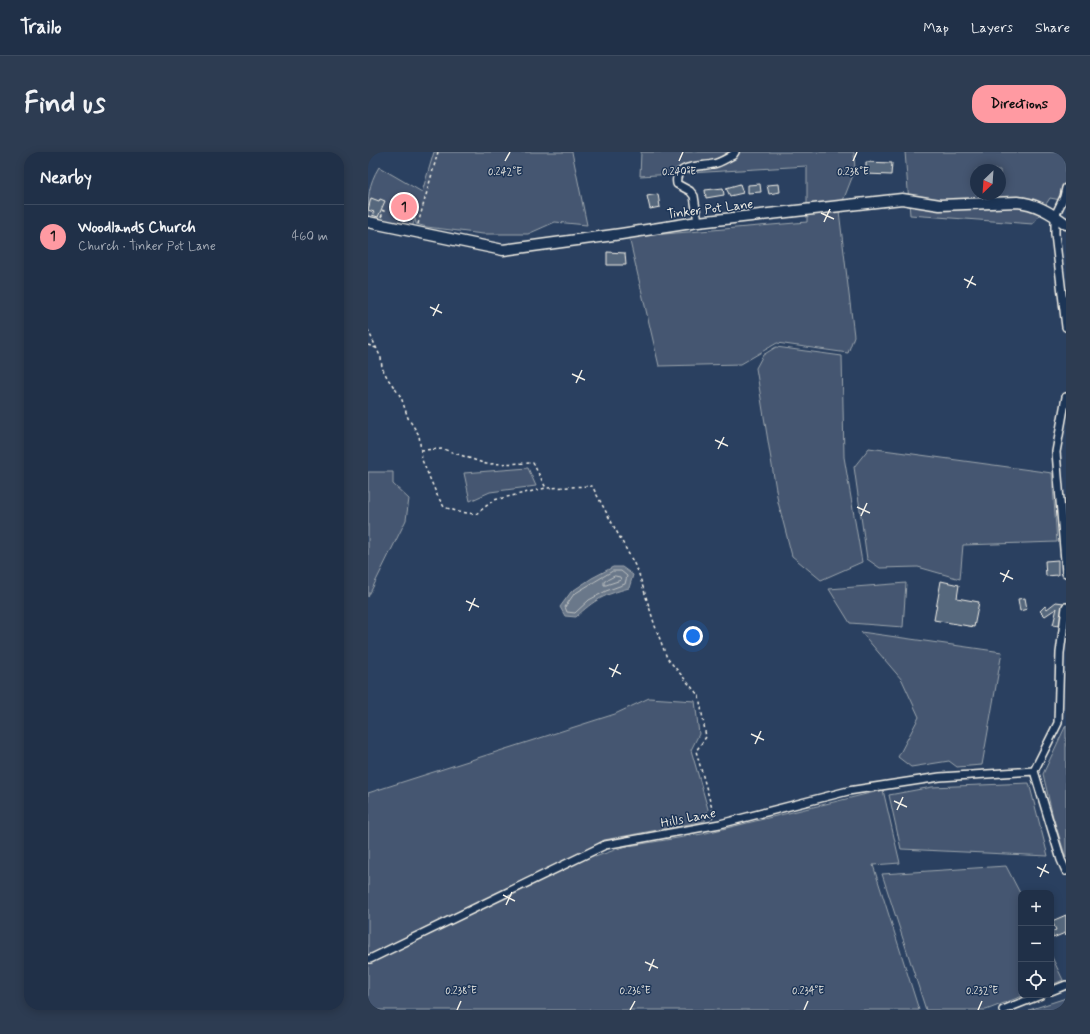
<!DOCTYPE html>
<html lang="en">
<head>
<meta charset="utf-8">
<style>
	:root { --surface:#203048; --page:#2d3c52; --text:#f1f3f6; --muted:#a2a9b4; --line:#3d4b60; --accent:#ff9aa2 }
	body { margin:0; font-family:Mynerve,sans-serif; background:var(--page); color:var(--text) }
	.controls { position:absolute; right:12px; bottom:12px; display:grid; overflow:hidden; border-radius:8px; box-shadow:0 2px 10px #0003 }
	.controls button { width:36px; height:36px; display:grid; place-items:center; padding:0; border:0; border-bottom:1px solid var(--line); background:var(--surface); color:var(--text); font:20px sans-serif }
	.compass { position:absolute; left:602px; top:12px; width:36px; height:36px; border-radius:50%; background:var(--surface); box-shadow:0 2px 10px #0003; rotate:205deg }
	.you { position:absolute; left:325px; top:484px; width:14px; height:14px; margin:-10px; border:3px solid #fff; border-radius:50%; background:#1a73e8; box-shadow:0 0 0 6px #1a73e833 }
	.badge { display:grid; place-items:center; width:26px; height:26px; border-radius:50%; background:var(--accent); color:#111; font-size:13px; font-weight:700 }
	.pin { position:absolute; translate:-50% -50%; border:2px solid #fff; box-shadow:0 1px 4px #0006 }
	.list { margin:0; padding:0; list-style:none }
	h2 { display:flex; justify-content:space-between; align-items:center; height:52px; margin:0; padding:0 16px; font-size:17px }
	h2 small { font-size:13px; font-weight:400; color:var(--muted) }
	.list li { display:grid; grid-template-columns:26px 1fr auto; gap:12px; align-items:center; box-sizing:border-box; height:64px; padding:0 16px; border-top:1px solid var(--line) }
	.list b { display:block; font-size:15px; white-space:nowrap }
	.list p { margin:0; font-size:13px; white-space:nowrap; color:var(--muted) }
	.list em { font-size:13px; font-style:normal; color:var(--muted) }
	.icon { flex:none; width:22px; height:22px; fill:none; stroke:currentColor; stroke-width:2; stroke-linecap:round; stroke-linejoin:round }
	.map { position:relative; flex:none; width:698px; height:858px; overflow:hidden; border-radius:16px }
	header { display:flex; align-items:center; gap:24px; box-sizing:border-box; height:56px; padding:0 20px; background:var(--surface); border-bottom:1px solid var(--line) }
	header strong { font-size:19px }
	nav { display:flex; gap:22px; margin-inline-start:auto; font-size:14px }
	.intro { display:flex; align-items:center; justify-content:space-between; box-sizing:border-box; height:96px; padding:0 24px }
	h1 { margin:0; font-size:28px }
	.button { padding:10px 18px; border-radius:16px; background:var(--accent); color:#111; font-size:14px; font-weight:700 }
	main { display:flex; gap:24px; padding:0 24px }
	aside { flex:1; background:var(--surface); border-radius:16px; box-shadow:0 2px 10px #0003 }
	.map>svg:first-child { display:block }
	.green { fill:#445771; stroke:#9ca4ac; fill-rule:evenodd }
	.water { fill:#6a788a; stroke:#a1a8b0 }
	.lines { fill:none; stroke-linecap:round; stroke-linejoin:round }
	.shore { stroke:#bdc1c2; stroke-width:1 }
	.building { fill:#56677d; stroke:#f4f1e8 }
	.street-casing { stroke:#f4f1e8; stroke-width:10 }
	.secondary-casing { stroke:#f4f1e8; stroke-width:13 }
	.path { stroke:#f4f1e8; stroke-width:1.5; stroke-dasharray:3 3; stroke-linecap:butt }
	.street { stroke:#1d3557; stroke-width:7 }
	.secondary { stroke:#1d3557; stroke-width:10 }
	.ticks { fill:none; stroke:#f4f1e8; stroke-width:1.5 }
	.labels { text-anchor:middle; stroke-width:3; stroke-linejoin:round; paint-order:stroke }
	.street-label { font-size:13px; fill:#f4f1e8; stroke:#1d3557 }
	.ticks-label { font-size:10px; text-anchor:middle; fill:#f4f1e8; stroke:#1d3557; stroke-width:3; stroke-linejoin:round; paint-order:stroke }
</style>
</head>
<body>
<header>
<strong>Trailo</strong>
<nav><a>Map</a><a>Layers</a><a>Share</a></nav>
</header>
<div class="intro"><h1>Find us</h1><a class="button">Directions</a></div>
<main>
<aside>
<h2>Nearby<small></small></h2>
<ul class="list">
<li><span class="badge">1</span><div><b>Woodlands Church</b><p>Church · Tinker Pot Lane</p></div><em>460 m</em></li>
</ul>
</aside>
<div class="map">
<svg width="698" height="858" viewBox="0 0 698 858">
	<rect width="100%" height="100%" fill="#2a4060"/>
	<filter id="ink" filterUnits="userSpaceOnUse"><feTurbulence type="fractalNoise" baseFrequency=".025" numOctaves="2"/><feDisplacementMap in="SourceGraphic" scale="8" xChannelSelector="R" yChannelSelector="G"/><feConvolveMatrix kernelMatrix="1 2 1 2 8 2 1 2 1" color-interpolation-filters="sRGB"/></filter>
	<g filter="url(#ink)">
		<path class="green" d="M66 0H204L219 73 187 70 160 82H115L59 75 48 72 47 66 44 76 0 66C0 45 0 33 11 15L54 40Z
			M273 0H486L487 18 471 59 486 184 480 201 409 191 373 212 291 214 261 85 439 70V14L272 24Z
			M537 0H698V49L682 46 665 72 542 63ZM608 18H632V42H608Z
			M408 195 474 204 476 305 494 410 453 428 424 404 410 350 388 216 395 203Z
			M501 296 684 321 689 390 595 393 592 427 550 415 512 416 499 407 486 315Z
			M160 316 168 334 122 340 102 349 96 321Z
			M0 320H25V332L41 347 38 368 0 445Z
			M538 431 535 475 482 471 461 437Z
			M493 480 634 500 614 613 589 615 581 609 543 615 530 605 551 565 534 528Z
			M281 546 327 549 331 582 323 598 340 657 337 669 236 688 219 698 227 705 255 695 334 682 515 638 532 711 505 713 551 858H0V641L247 562Z
			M698 573V706L685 665 675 622Z
			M661 631 680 704 533 697 521 643 564 635Z
			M638 714 653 743V843H657L618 858H558L514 722Z
			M683 803 695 828 683 833Z
			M698 846V858H661Z"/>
		<path class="water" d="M245 415H254L265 423 261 436C236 443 227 447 208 465L197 464 192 455 203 440 224 426Z"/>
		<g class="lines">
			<path class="shore" d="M245 419H253L259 424 257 432 238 439 221 448 207 461 199 460 197 455 206 442 226 430Z
				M247 424 252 425 253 428 238 433H236V430Z"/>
		</g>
		<path class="building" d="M498 10 524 11 523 23 498 22Z
			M372 32 375 41 362 44 358 36Z
			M392 32 393 40 380 41V33Z
			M411 32 412 40 401 42 399 33Z
			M355 36 356 43 338 46 337 38Z
			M290 42 292 55 282 57 279 44Z
			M3 46 11 49 12 47 17 49 10 65 4 63 6 60 0 58Z
			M29 48 46 56 43 62 26 54Z
			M239 100 257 101 258 113H239Z
			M690 408V423L678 424 677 409Z
			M573 429 591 433 589 446 611 450 606 475 566 468Z
			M657 446 659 457 652 459 650 447Z
			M688 450 696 451 691 474 685 473 689 456 677 464 672 459 677 454 679 457Z
			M698 763V783L697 781 685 786 683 780 688 778 684 769Z"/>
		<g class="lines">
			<g class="street-casing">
				<path id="street" d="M698 36 696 45 687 64V82L698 175
					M330 70 326 44 322 39 309 32C305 12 332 15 345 12 352 11 359 6 365 3L367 0
					M698 245 688 300 698 421
					M698 455 692 501 690 571 666 619 693 708 698 719
					M0 807H2L237 693 352 672 480 639 572 625 666 619
					M683 839 698 833
					M635 858 673 843"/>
			</g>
			<g class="secondary-casing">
				<path id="secondary" d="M0 70 135 98 253 82 330 70 534 47 572 53 649 50C667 51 683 61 698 72"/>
			</g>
			<path class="path" d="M13 65 16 59 13 58
				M50 72 70 0
				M0 178 13 206 14 216 20 227 33 245 40 266 51 283 54 308 69 343 76 355 91 360 108 362 126 348 178 336 224 334 270 419 287 474 299 506 331 544 338 585 328 599 345 660 344 667
				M0 193 8 196
				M53 298 75 297 118 312 165 311 178 336"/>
			<use href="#street" class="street"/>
			<use href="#secondary" class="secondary"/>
		</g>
	</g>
	<path class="ticks" d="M137 9 142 0M311 9 315 0M485 9 489 0M453 61 466 67M456 70 462 57M596 127 608 133M599 136 605 124M62 155 74 161M65 164 71 152M204 222 217 228M208 231 214 218M347 288 360 294M350 297 356 285M489 355 502 361M493 364 499 351M632 421 645 427M635 430 641 418M98 449 111 455M101 459 107 446M241 516 253 522M244 525 250 512M383 582 396 588M387 592 393 579M526 649 539 655M529 658 535 645M669 715 681 721M672 725 678 712M135 743 147 749M138 753 144 740M277 810 290 816M281 819 286 807M89 858 93 849M262 858 267 849M436 858 440 849M610 858 614 849"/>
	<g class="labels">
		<g class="street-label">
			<text transform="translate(342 56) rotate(-7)" y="5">Tinker Pot Lane</text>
			<text transform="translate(320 665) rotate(-11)" y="5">Hills Lane</text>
		</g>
	</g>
	<g class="ticks-label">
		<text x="137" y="23">0.242°E</text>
		<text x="311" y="23">0.240°E</text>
		<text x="485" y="23">0.238°E</text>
		<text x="93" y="842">0.238°E</text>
		<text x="267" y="842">0.236°E</text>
		<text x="440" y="842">0.234°E</text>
		<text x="614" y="842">0.232°E</text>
	</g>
</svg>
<div class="controls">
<button>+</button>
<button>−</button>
<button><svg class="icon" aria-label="locate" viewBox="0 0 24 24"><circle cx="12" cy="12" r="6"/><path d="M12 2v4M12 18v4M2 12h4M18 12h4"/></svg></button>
</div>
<svg class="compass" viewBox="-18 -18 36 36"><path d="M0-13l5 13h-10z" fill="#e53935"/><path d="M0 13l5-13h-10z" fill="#a2a9b4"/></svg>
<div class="you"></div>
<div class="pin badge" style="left:36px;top:55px">1</div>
</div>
</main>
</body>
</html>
